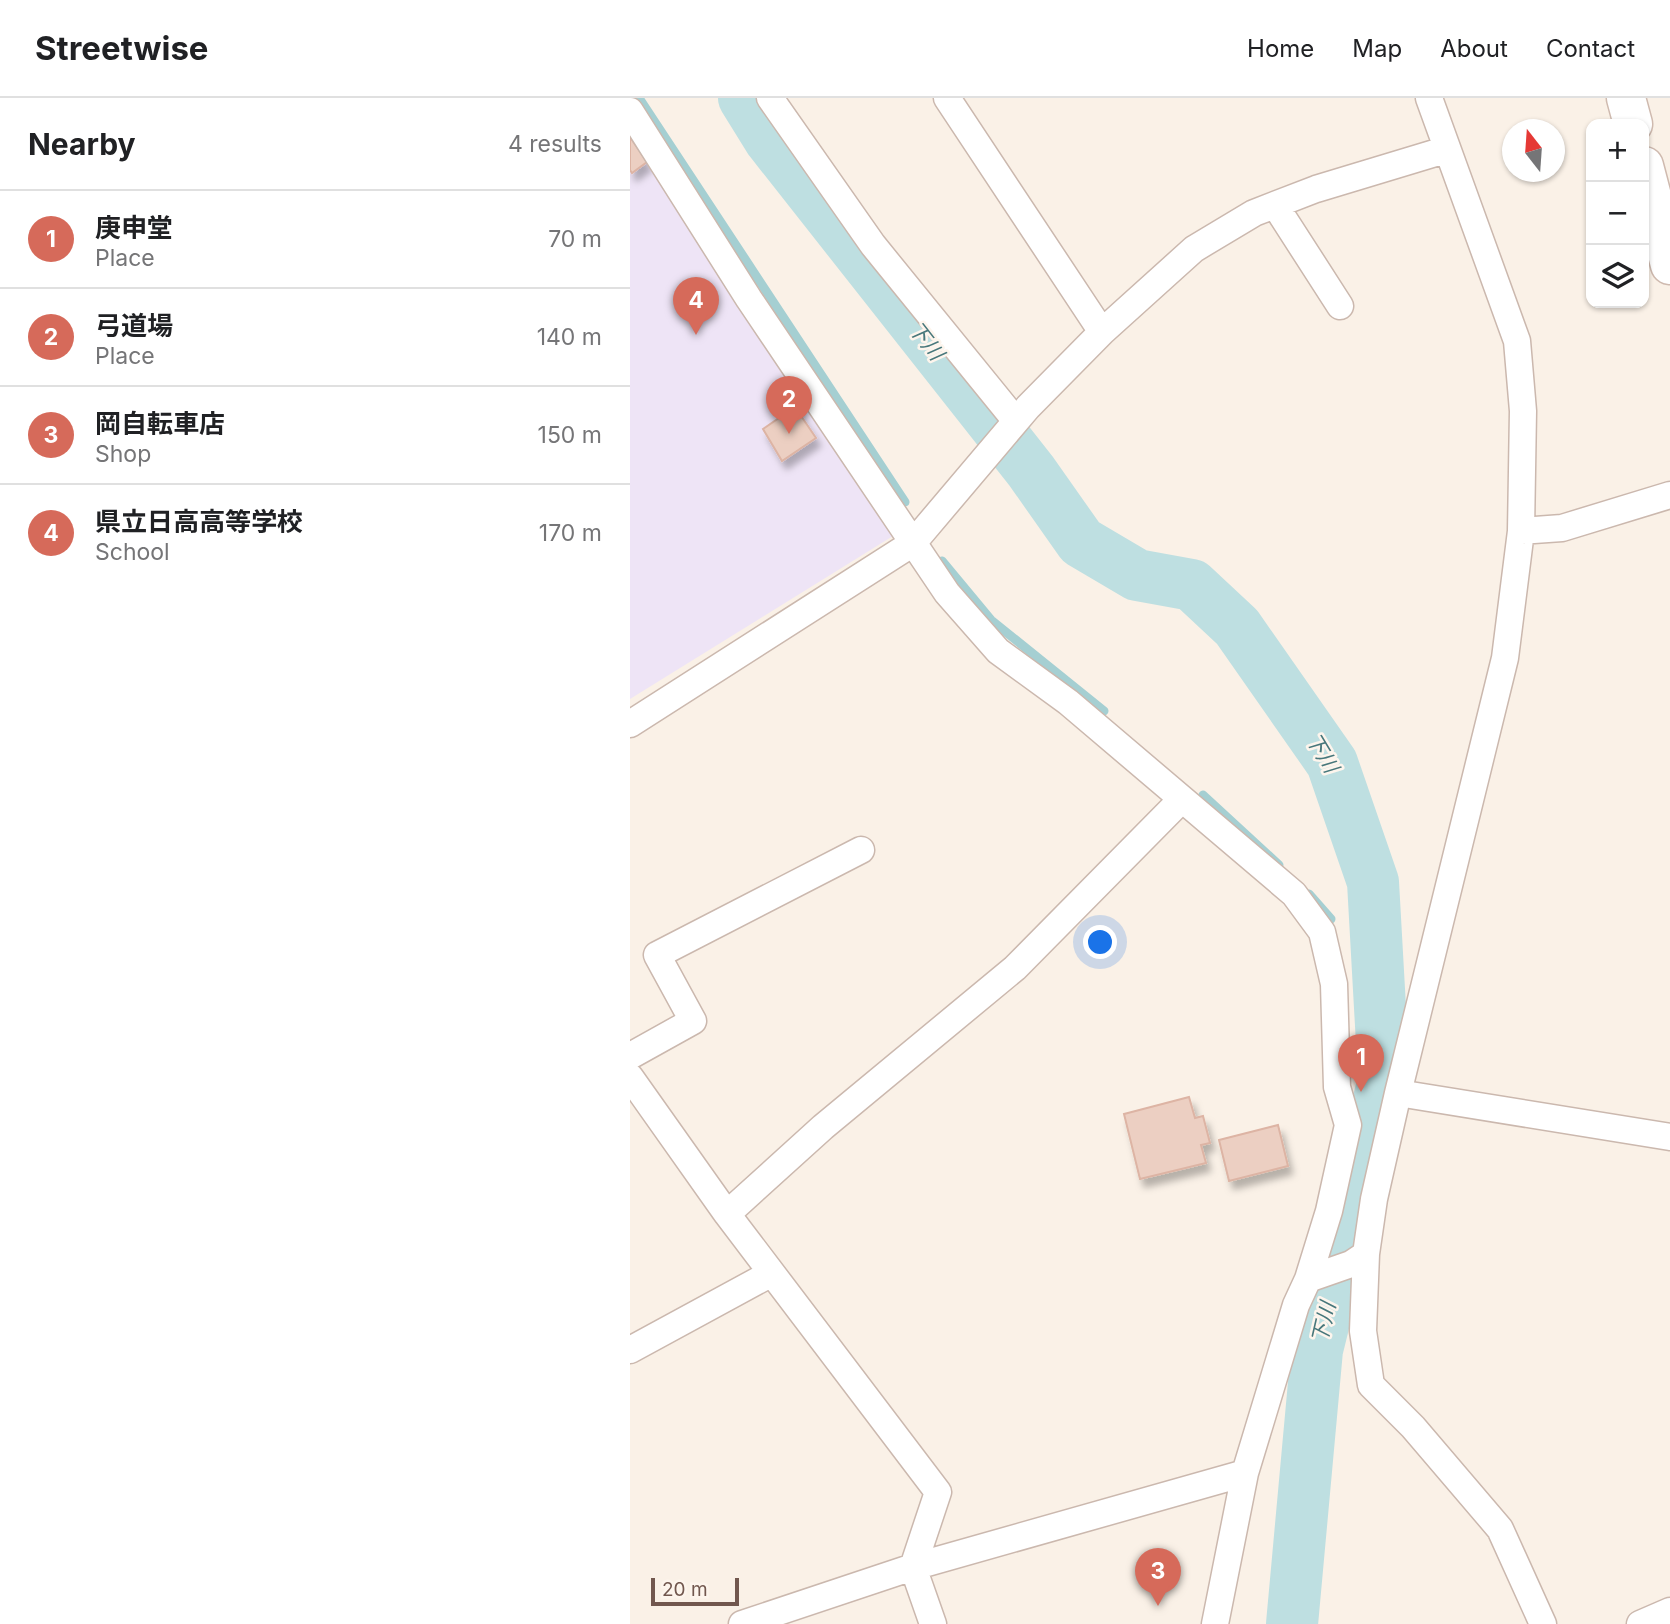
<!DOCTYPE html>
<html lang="en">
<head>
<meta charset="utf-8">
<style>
	:root { --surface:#fff; --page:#f2f2f2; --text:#202124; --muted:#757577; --line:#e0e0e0; --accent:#d66a5a }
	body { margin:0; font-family:Inter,"Noto Sans JP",sans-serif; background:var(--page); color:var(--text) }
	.controls { position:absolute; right:21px; top:21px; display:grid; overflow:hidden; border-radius:14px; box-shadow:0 2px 5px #0004 }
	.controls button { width:63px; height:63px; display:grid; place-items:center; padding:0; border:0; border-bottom:2px solid var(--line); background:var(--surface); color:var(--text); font:35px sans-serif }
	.compass { position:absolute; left:872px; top:21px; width:63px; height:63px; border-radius:50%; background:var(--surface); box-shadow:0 2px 5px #0004; rotate:343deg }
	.scale { position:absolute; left:21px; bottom:18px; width:88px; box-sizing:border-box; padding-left:7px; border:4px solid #71574e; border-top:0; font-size:19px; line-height:24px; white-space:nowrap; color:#71574e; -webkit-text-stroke:5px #fdf5ed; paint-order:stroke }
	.you { position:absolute; left:471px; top:845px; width:24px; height:24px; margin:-18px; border:5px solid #fff; border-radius:50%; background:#1a73e8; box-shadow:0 0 0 10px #1a73e833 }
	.badge { display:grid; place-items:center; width:46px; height:46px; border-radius:50%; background:var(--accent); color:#fff; font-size:23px; font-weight:700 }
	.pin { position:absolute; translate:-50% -58px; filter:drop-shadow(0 2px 4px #0008) }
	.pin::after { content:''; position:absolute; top:37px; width:24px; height:21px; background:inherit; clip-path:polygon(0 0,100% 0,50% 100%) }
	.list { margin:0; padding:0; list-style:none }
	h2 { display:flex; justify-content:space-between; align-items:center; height:91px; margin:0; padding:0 28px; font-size:30px }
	h2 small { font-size:23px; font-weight:400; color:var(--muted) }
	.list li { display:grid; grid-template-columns:46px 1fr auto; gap:21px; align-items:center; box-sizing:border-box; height:98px; padding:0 28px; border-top:2px solid var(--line) }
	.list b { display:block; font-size:26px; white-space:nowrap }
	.list p { margin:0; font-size:23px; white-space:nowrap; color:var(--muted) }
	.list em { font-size:23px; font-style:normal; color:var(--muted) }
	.icon { flex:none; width:38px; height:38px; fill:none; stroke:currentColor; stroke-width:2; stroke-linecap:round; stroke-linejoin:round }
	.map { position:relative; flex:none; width:1040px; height:1526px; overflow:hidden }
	header { display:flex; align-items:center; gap:42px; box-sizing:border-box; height:98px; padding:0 35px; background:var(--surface); border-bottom:2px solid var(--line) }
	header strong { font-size:33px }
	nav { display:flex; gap:38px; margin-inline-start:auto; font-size:24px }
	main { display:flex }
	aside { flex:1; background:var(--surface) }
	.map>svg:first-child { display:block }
	.education { fill:#eee4f6 }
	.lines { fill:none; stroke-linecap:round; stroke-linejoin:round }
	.stream { stroke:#a5cfd2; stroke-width:9 }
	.river { stroke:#bedfe1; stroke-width:52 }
	.building { fill:#eccfc2; stroke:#ddb4a4; stroke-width:2; filter:url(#shadow) }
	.street-casing { stroke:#cbb8ae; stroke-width:29 }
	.secondary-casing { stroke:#cfbaaf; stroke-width:41 }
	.street { stroke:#fff; stroke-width:26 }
	.secondary { stroke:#fff; stroke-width:38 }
	.labels { text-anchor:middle; stroke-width:5; stroke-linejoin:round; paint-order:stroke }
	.water-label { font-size:21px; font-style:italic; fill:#47777b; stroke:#fdf5ed }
</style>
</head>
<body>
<header>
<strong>Streetwise</strong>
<nav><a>Home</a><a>Map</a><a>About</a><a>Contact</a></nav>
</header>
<main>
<aside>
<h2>Nearby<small>4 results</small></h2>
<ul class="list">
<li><span class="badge">1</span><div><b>庚申堂</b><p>Place</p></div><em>70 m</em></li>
<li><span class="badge">2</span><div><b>弓道場</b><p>Place</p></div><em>140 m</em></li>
<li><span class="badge">3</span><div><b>岡自転車店</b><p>Shop</p></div><em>150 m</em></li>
<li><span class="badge">4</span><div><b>県立日高高等学校</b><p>School</p></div><em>170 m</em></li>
</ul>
</aside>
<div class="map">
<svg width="1040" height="1526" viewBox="0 0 1040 1526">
	<defs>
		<filter id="shadow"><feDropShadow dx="4.5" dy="8" stdDeviation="3.5" flood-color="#0004"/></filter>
	</defs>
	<rect width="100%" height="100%" fill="#faf1e7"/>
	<path class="education" d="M0 35 263 438 0 601Z"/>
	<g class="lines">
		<path class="stream" d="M9 0 275 404
			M312 463 361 522 474 613
			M573 697 649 767
			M679 796 701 821"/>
		<path class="river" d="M114 0 140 42 401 373 451 444 507 477 562 487 607 529 702 665 743 784 754 981 687 1252 662 1526"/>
	</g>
	<path class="building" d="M0 39 17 64 2 75 0 72Z
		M165 309 186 340 152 363 133 331Z
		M559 999 565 1020 573 1018 580 1045 571 1047 576 1065 510 1081 494 1016Z
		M648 1027 658 1068 599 1083 589 1042Z"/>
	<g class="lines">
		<g class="street-casing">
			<path id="street" d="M140 0 243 147 386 323
				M317 0 472 234
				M0 13 119 201 317 495 368 553 438 604 664 796 692 834 704 886 707 989 718 1027 699 1113 678 1181
				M645 107 710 208
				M891 433 932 430 1040 397
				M0 626 283 445 398 309 472 234 564 151 624 115 686 91 815 52
				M0 958 63 923 27 857 231 752
				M0 979 97 1116 193 1029 385 870 552 701
				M768 995 1040 1039
				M97 1116 308 1394 283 1469 303 1526
				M736 1156 733 1233 741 1287 783 1329 870 1431 913 1526
				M0 1252 140 1176
				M112 1526 283 1469 615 1375
				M585 1526 615 1375 666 1207 678 1181 721 1166 736 1156 744 1101 768 995 875 560 891 433 893 313 887 243 799 0
				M1010 1526 1040 1513"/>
		</g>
		<g class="secondary-casing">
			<path id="secondary" d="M996 0 1003 26
				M1014 68 1040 167"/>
		</g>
		<use href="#street" class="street"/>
		<use href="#secondary" class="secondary"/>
	</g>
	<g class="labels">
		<g class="water-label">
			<text transform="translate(296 243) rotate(52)" y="7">下川</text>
			<text transform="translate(692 655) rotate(59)" y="7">下川</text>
			<text transform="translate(694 1225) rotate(-77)" y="7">下川</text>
		</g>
	</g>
</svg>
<div class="controls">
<button>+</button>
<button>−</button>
<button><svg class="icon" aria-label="layers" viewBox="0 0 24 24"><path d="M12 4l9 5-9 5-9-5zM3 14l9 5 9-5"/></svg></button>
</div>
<svg class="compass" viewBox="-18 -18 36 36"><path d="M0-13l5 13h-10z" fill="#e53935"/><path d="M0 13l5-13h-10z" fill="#757577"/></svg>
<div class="scale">20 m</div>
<div class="you"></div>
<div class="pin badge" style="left:731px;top:994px">1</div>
<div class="pin badge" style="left:159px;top:336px">2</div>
<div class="pin badge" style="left:528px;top:1508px">3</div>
<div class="pin badge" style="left:66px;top:237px">4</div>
</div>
</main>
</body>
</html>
